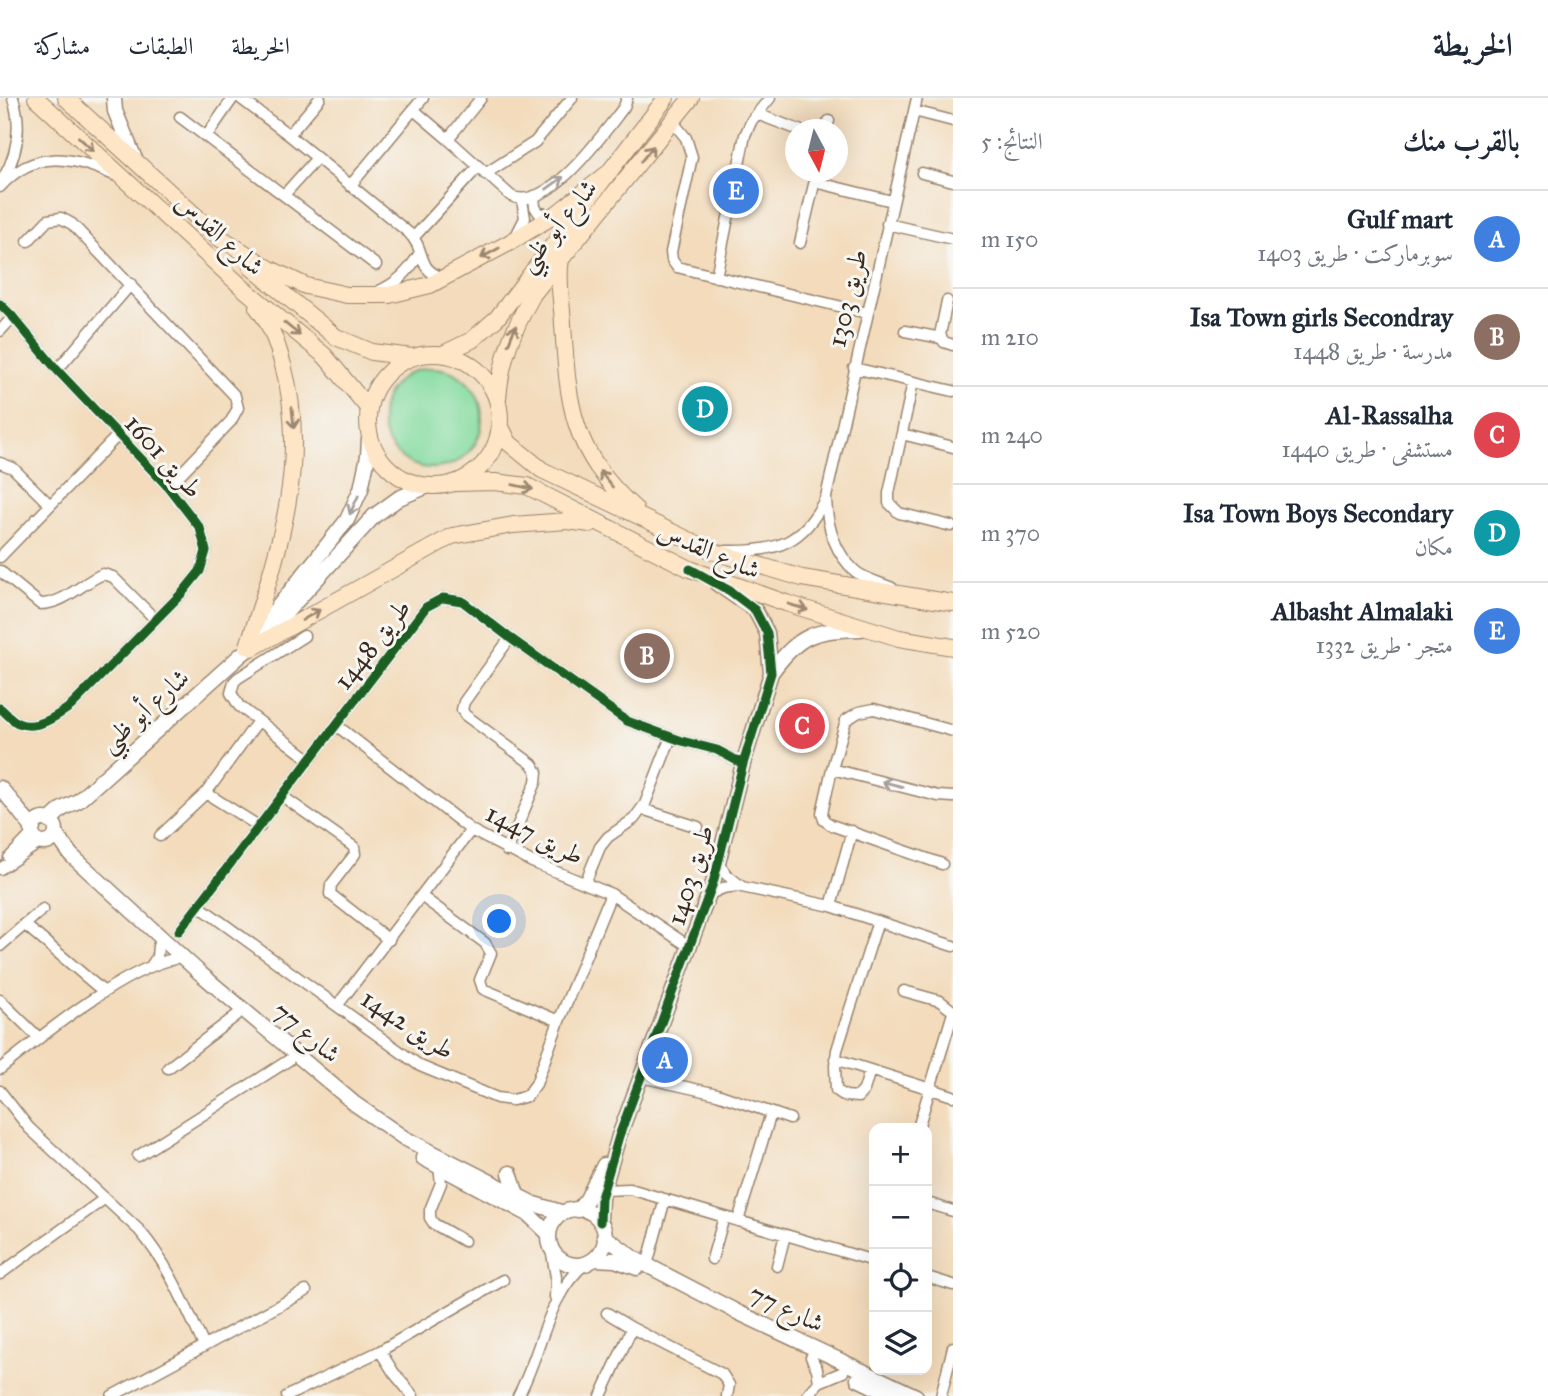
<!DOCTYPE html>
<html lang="ar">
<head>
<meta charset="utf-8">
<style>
	:root { --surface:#fff; --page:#f6f6f7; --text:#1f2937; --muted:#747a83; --line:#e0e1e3; --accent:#b5179e }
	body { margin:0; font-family:"IM FELL Great Primer",Amiri,serif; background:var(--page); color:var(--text); direction:rtl }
	.controls { position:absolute; right:21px; bottom:21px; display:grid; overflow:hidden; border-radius:14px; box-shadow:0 7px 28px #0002 }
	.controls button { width:63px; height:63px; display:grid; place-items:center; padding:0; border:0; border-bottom:2px solid var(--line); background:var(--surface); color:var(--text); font:35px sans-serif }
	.compass { position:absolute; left:785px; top:21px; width:63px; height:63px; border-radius:50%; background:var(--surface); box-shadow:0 7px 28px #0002; rotate:173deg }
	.you { position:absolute; left:500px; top:824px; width:24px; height:24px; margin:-18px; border:5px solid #fff; border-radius:50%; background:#1a73e8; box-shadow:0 0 0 10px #1a73e833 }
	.badge { display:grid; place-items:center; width:46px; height:46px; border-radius:50%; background:var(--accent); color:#fff; font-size:23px; font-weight:700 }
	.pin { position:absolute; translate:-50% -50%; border:4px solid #fff; box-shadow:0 2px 7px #0006 }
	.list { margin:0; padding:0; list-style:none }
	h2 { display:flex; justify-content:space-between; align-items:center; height:91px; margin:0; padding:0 28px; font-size:30px }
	h2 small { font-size:23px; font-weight:400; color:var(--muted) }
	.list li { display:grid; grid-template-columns:46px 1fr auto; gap:21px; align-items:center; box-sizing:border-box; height:98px; padding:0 28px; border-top:2px solid var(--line) }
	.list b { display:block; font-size:26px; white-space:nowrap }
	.list p { margin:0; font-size:23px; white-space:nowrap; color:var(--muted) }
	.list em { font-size:23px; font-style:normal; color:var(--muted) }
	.icon { flex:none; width:38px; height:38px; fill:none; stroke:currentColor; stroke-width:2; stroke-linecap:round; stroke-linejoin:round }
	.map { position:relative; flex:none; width:953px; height:1298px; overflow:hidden; direction:ltr }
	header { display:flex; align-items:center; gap:42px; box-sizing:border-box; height:98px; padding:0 35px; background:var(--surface); border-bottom:2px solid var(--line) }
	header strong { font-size:33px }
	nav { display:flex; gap:38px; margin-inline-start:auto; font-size:24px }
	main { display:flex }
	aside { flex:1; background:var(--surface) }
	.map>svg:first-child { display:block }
	.green { fill:#83db9f; stroke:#5f825e; stroke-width:2 }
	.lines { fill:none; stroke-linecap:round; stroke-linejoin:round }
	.minor-casing { stroke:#97826c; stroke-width:13 }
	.tertiary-casing { stroke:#97826c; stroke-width:17 }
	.secondary-casing { stroke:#97826c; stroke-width:18 }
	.minor { stroke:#fff; stroke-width:10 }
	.tertiary { stroke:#fff; stroke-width:14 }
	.secondary { stroke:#fde5c5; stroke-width:16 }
	.cycleway-casing { stroke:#f6f6f2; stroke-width:13 }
	.cycleway { stroke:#1b5e20; stroke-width:9 }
	.oneway { stroke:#9c8872 }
	.oneway2 { stroke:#a79f9a }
	.labels { text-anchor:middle; stroke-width:6; stroke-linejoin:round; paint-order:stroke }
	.street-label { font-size:26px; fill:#3b2a1e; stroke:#f6f6f2 }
</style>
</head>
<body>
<header>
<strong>الخريطة</strong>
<nav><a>الخريطة</a><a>الطبقات</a><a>مشاركة</a></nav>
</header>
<main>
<aside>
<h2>بالقرب منك<small>النتائج: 5</small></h2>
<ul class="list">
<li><span class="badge" style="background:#3f7fe0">A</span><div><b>Gulf mart</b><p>سوبرماركت · طريق 1403</p></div><em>150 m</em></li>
<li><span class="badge" style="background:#8d6e63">B</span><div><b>Isa Town girls Secondray</b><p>مدرسة · طريق 1448</p></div><em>210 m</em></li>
<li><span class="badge" style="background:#e0444e">C</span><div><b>Al-Rassalha</b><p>مستشفى · طريق 1440</p></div><em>240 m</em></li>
<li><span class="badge" style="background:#0f9aa8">D</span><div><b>Isa Town Boys Secondary</b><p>مكان</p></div><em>370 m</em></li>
<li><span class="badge" style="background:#3f7fe0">E</span><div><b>Albasht Almalaki</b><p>متجر · طريق 1332</p></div><em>520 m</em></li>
</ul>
</aside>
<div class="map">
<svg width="953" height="1298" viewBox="0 0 953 1298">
	<rect width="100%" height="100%" fill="#f6f6f2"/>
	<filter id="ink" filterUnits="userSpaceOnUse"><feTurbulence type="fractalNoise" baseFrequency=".0143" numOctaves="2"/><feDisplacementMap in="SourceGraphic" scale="14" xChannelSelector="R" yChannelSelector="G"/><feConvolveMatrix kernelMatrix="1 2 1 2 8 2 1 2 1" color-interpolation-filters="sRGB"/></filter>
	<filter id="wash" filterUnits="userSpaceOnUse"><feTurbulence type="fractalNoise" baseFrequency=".00686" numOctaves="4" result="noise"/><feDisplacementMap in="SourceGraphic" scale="28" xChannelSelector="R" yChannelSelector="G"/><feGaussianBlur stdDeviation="1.57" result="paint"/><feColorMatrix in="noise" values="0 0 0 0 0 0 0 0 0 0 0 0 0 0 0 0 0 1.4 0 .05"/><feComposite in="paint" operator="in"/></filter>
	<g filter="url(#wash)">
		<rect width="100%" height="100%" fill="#f3dbbb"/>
		<path class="green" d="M382 320a50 50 0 1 1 100 0a50 50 0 1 1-100 0Z"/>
	</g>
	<g filter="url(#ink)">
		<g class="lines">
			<g class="minor-casing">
				<path id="minor" d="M240 0 289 37 409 135C427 152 415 172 444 180
					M481 0 448 41 511 98C548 116 605 33 624 9L627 0
					M414 12 448 41
					M914 13 953 23
					M757 16 799 32
					M180 19 376 167
					M673 24 686 40 692 59 671 154 672 162 677 169 867 215
					M825 32 829 23
					M289 37 320 0
					M206 39 233 0
					M922 75 953 83
					M485 76 535 44 572 0
					M3 81C18 55 22 28 13 0
					M815 84 892 103
					M350 88 423 0
					M0 89C34 51 72 58 114 77
					M284 97 317 60
					M534 98 535 109 539 115 555 117
					M887 126 953 141
					M516 138 525 120 522 102
					M414 139 478 69
					M28 143 48 122 61 120 72 126 235 298 238 310 231 323 168 389
					M800 145 817 74
					M716 179 745 37 752 22 770 0
					M377 194C398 185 408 174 420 155
					M947 203 940 237 944 244 953 247
					M0 206 13 219 57 272 168 389 200 430 206 453 200 473 183 494 71 608C57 618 36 633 18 625 12 622 5 614 0 610
					M0 233 13 219
					M905 233 941 240
					M854 270 953 293
					M57 272 131 186
					M913 284 889 395V405L899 415 951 428
					M902 336 953 349
					M0 365 13 370 50 407
					M826 401C827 428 834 454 855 473 864 481 881 485 892 490
					M726 453C777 454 803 446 826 399L917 0
					M0 459 118 337
					M0 473 40 506C65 506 81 485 103 476L113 479 155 521
					M304 538 238 580 234 584 231 595 239 608 309 661
					M336 627 471 732 532 764 611 796 690 849
					M832 671 938 698 953 699
					M206 695 260 729
					M282 698 354 749 355 756 331 787 330 796 389 842
					M642 711 698 729
					M160 738 206 695 258 623
					M507 753 536 684 537 674 532 666 465 617 462 612 464 604 510 540
					M9 760 33 735
					M718 766 727 777 741 788
					M942 766 831 727 824 722 822 715 832 671 846 622 859 614 874 611 953 633
					M0 771 41 744
					M585 785 600 749 608 739 634 721 645 706 671 639
					M710 796 723 790 737 788 831 808 953 848
					M421 798 485 845 491 855 480 882 483 891 559 923
					M199 808 420 968 497 1000 513 1002 527 998 536 986 559 923 611 796
					M831 808 852 733
					M24 826 104 894
					M179 833 426 509 443 500 462 503 510 540 627 623 682 643 717 652 743 666
					M0 848 43 811
					M151 868 157 859 158 848
					M904 893 940 903 953 913
					M0 902 39 940
					M337 908 471 732
					M835 961 953 998
					M168 970 237 917
					M0 971C43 937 122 872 174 861
					M870 972 864 992 858 999 845 998 836 992 835 967 837 952 878 823
					M641 979 717 996 790 1021
					M0 993 29 1030 139 1132C169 1167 185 1207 204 1248
					M918 1030 953 915
					M138 1058 289 962
					M439 1069 441 1085 430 1112V1120L434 1126 464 1143
					M603 1092 630 1091 874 1163
					M927 1105 953 1113
					M738 1123 771 1015
					M551 1150 556 1179 555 1199
					M712 1161 724 1119
					M647 1167 665 1101
					M777 1168 785 1137
					M0 1176 104 1101
					M927 1179 953 1187
					M607 1215 632 1230 722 1276 729 1287 727 1298
					M380 1253 394 1275 413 1298
					M811 1259 817 1271 819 1284
					M112 1298 306 1193
					M287 1298 380 1253 503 1182
					M518 1298C542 1255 546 1198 586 1165
					M601 1298 632 1230
					M807 1298 819 1284 843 1274
					M941 1298 953 1249"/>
			</g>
			<g class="tertiary-casing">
				<path id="tertiary" d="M114 0 115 13 135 61
					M261 530 347 422 361 391 368 358 369 341
					M771 575C799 536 814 532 861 531
					M0 690C13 703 21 717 33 730
					M32 733a12 12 0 1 1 24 0a12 12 0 1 1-24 0Z
					M49 723 62 711 78 703 242 556 262 541 374 418 399 400 428 388
					M56 736 71 757 201 876 355 1006 404 1040 534 1106 564 1115
					M423 1060 528 1116 549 1136
					M510 1075 517 1097
					M549 1139a28 28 0 1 1 56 0a28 28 0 1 1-56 0Z
					M578 1112 587 1101 604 1067
					M600 1124 601 1100 619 1038 713 785 743 666 771 575 767 535 755 512 716 485
					M604 1138 637 1162 739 1215 916 1298
					M594 1161 615 1162 637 1170
					M858 1281 893 1298"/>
			</g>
			<g class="secondary-casing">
				<path id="secondary" d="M36 0 243 190 325 258 368 310
					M66 0 222 142
					M215 136 270 171 306 188 347 197H389L430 187 507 146 555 117 607 76
					M561 161C557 182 562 204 563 226 568 307 571 353 635 411
					M251 169 336 239 372 254 412 259
					M368 322a66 66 0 1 1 132 0a66 66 0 1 1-132 0Z
					M443 256 472 242 497 220 666 0
					M498 301C501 260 513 232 533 196L691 0
					M500 327 509 345 542 372 712 453 802 480 953 505
					M455 385 495 384 527 388 690 471 786 505 899 540 953 549
					M248 548C278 455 310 364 283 267 277 246 271 226 257 209
					M252 550 452 438 513 427 567 423 590 426"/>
			</g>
			<use href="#minor" class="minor"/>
			<use href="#tertiary" class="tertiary"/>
			<use href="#secondary" class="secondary"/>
			<g class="cycleway-casing">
				<path id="cycleway" d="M0 206 13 219 57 272 168 389 200 430 206 453 200 473 183 494 71 608C57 618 36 633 18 625 12 622 5 614 0 610
					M179 833 426 509 443 500 462 503 510 540 627 623 682 643 717 652 743 666
					M600 1124 601 1100 619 1038 713 785 743 666 771 575 767 535 755 512 730 493 690 471"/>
			</g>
			<use href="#cycleway" class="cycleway"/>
		</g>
		<defs><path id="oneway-shaft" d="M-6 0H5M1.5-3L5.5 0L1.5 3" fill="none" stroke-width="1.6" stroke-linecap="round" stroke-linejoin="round" transform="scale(1.75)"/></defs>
		<g class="oneway">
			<use href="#oneway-shaft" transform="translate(86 46) rotate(43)"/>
			<use href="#oneway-shaft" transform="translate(647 56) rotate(-51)"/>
			<use href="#oneway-shaft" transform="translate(490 155) rotate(151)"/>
			<use href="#oneway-shaft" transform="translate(292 231) rotate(39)"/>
			<use href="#oneway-shaft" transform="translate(512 237) rotate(-68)"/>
			<use href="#oneway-shaft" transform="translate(293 320) rotate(84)"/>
			<use href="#oneway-shaft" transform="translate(606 381) rotate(-129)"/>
			<use href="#oneway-shaft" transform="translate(523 389) rotate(13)"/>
			<use href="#oneway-shaft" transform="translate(798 509) rotate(17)"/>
			<use href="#oneway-shaft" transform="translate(311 517) rotate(-31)"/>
		</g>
		<g class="oneway2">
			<use href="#oneway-shaft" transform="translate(555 85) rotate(-36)"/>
			<use href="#oneway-shaft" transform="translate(354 407) rotate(115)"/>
			<use href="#oneway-shaft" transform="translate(892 686) rotate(-166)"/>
		</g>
	</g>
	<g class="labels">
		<g class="street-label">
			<text transform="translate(557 127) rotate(-51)" y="9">شارع أبو ظبي</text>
			<text transform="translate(220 136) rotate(42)" y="9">شارع القدس</text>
			<text transform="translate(847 200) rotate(-77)" y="9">طريق 1303</text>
			<text transform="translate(164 358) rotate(48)" y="9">طريق 1601</text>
			<text transform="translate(709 452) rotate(23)" y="9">شارع القدس</text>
			<text transform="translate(372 546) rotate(-52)" y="9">طريق 1448</text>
			<text transform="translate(144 612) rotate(-42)" y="9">شارع أبو ظبي</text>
			<text transform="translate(535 736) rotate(26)" y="9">طريق 1447</text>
			<text transform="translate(690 777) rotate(-73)" y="9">طريق 1403</text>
			<text transform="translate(408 926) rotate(33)" y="9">طريق 1442</text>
			<text transform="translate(307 934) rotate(40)" y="9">شارع 77</text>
			<text transform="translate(787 1210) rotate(25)" y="9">شارع 77</text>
		</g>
	</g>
</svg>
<div class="controls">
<button>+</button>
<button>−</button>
<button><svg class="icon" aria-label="locate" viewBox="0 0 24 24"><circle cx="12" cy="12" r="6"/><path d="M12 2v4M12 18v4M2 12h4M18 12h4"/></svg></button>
<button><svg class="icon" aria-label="layers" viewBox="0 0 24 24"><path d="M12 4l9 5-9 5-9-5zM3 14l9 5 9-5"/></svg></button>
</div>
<svg class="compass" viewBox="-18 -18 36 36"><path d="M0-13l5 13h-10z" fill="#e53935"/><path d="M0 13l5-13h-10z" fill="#747a83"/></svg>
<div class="you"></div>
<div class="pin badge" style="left:665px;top:962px;background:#3f7fe0">A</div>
<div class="pin badge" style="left:647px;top:558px;background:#8d6e63">B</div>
<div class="pin badge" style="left:802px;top:628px;background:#e0444e">C</div>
<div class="pin badge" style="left:705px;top:311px;background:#0f9aa8">D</div>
<div class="pin badge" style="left:736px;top:93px;background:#3f7fe0">E</div>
</div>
</main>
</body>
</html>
